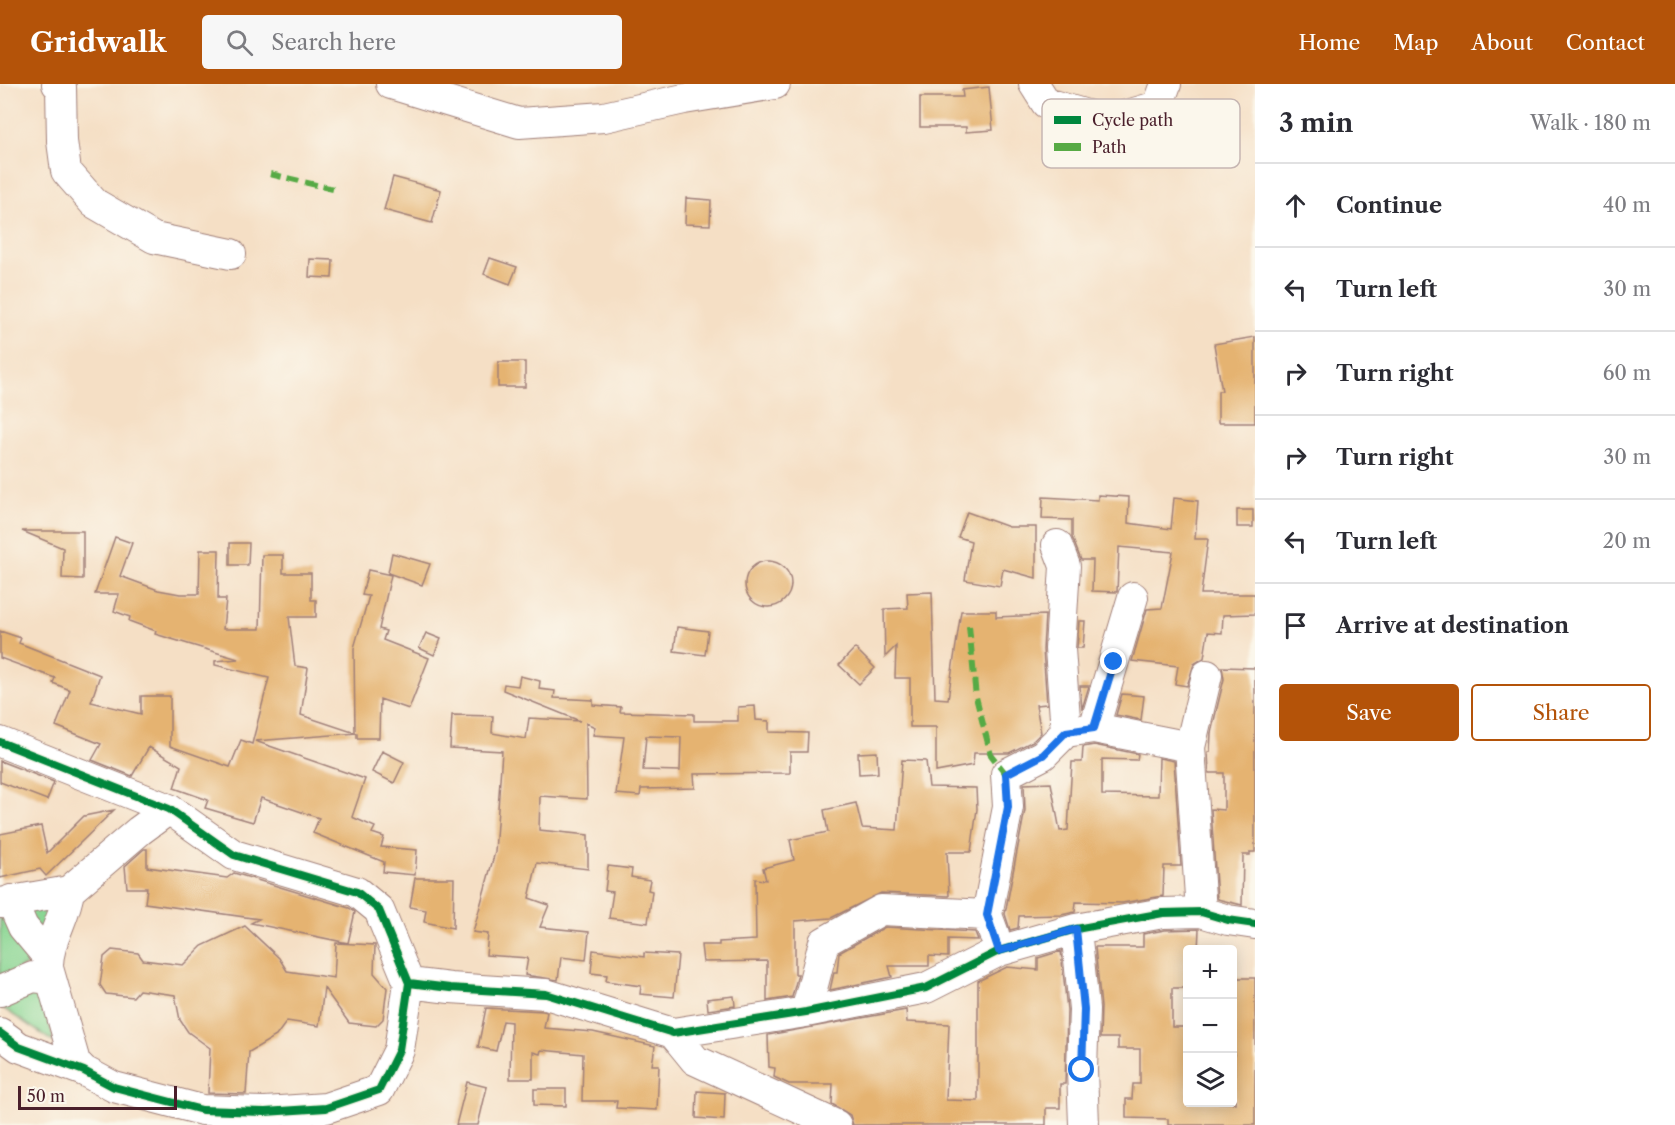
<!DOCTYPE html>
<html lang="en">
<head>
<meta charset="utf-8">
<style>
	:root { --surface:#fff; --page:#f7f7f7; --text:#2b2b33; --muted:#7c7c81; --line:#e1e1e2; --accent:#b45309 }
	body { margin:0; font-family:"Libre Caslon Text",serif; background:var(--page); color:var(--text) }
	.controls { position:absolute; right:18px; bottom:18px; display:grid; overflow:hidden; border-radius:6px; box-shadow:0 3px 15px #0003 }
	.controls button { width:54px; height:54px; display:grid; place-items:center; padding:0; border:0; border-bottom:2px solid var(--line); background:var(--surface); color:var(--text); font:30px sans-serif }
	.scale { position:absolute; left:18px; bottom:15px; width:159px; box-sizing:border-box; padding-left:6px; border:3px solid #4a1f2b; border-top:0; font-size:16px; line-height:21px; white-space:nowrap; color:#4a1f2b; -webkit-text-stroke:4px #fbf7ec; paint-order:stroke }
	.stop { position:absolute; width:18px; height:18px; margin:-14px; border:4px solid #1a73e8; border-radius:50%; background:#fff }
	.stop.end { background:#1a73e8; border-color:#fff; box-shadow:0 2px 6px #0008 }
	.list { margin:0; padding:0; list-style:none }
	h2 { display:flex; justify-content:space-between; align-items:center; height:78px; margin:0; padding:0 24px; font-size:26px }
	h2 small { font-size:20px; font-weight:400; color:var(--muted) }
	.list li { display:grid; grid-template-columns:39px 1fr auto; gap:18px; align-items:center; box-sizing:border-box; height:84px; padding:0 24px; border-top:2px solid var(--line) }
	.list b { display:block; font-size:22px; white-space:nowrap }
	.list em { font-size:20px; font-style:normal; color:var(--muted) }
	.actions { display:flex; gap:12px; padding:18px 24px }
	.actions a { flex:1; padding:14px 0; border:2px solid var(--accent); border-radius:6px; text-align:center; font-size:21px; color:var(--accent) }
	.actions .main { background:var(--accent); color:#fff }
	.icon { flex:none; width:33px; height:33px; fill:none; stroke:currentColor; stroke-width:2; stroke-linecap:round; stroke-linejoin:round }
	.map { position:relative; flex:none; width:1255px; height:1041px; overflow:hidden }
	header { display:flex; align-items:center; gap:36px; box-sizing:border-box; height:84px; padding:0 30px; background:var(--accent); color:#fff }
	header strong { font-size:28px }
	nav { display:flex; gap:33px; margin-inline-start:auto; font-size:21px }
	.search { width:420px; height:54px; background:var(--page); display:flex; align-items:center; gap:15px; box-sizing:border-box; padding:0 21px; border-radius:6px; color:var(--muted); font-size:22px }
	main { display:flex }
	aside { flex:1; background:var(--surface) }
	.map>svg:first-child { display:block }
	.green { fill:#8ad693; stroke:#6a7a5f; stroke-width:1.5 }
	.building { fill:#e5b371; fill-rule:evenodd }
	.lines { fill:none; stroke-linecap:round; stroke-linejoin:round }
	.minor-casing { stroke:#a07f78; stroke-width:32 }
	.minor { stroke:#fff; stroke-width:30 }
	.quiet { stroke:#57aa44; stroke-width:6; stroke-dasharray:12 6; stroke-linecap:butt }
	.cycleway-casing { stroke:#fbf7ec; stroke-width:11 }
	.cycleway { stroke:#00873e; stroke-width:8 }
	.route { stroke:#1a73e8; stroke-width:8 }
	.key { fill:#fbf7ec; stroke:#c6b6b2; stroke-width:1.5 }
	.key-label { font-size:16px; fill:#4a1f2b }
</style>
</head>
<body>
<header>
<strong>Gridwalk</strong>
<div class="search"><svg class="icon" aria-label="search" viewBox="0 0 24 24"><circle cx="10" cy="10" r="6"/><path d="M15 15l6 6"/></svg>Search here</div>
<nav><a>Home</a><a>Map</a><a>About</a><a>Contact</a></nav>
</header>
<main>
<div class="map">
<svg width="1255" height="1041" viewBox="0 0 1255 1041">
	<rect width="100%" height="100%" fill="#fbf7ec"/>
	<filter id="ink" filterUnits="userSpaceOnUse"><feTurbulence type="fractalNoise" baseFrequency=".0167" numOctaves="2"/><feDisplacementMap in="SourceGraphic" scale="12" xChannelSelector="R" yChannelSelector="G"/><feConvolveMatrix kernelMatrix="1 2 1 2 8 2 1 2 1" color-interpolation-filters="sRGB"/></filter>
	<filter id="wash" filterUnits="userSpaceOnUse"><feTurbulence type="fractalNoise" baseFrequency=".008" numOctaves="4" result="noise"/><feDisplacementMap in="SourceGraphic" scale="24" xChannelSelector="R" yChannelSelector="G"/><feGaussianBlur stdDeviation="1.35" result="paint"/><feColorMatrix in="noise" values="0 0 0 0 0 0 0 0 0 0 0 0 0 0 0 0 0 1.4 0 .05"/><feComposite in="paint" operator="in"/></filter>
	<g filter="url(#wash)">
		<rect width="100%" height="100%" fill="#f5dfc5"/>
		<path class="green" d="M58 820 30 880 0 893V824L28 827Z
			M41 907 54 958 0 922 3 918Z"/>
		<g id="blocks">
			<path class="building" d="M989 3 993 46 966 48V43H920V13H963L962 6Z
				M393 93 441 106 432 139 384 126Z
				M686 114 711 116 710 141 685 140Z
				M490 174 517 183 510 200 484 190Z
				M310 175 333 176 332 194 309 193Z
				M1255 253V339H1218V307H1222L1214 260Z
				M498 278H525V303H498Z
				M1098 411 1129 413 1128 439 1171 445 1174 414 1198 417 1195 455H1208L1201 510H1255V530L1223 531 1222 549 1208 548 1204 574 1194 580 1187 602 1175 600 1178 582 1132 577 1147 525 1162 524 1173 468 1119 463 1117 508 1092 507 1093 476H1081L1072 453V436L1042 435 1043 413 1098 416Z
				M1237 426H1253V443H1237Z
				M967 428 1009 443H1036V494L1003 485 1000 502 965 496 971 457 958 453Z
				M22 447H83V495L62 494 63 464Z
				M115 453 132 459 120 492 158 506 180 510H199L200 466H219L218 515H226L223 545H260L262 471H283V489H311V516H316V533H289L295 582 308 584 301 631 355 649 354 564 369 512 362 511 368 486 391 491 379 545 386 547 383 556 429 574 409 625 380 615 379 654H357V649L255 657 365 695 352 733 375 743 372 749 384 753 381 763 417 766 415 791 383 788 384 778 313 749 319 734 261 714 253 738 205 724 208 716 174 704 181 682 149 663 132 692 92 676 101 660 56 642 70 606 53 599 55 594 0 574V547L21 554 19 559 100 591 91 618 141 630V612H170V662L230 683 241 656 252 660 269 594 215 581V577L238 575 155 550 156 547 129 537 130 533 114 527 119 510H95Z
				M230 459H249L248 481H230Z
				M392 469 430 480 422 501 388 489Z
				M745 500a23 23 0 1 1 46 0a23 23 0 1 1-46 0Z
				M932 508 935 614 948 615 961 527H996V533L1045 531 1043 566 1047 620 1036 621 1041 649 1033 657 1009 669H974L973 681 936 688V643H910V594H895L896 562 885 573 884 525 908 524 907 509Z
				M1079 537H1085L1083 564H1077Z
				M677 543 708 547 705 571 674 567Z
				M426 549 441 555 434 571 419 564Z
				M855 564 875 584 859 600 839 581Z
				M1222 583 1255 584V768H1250V771H1243L1242 821 1217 815 1211 725 1224 726V689H1209L1208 668H1210L1211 649 1224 595Z
				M520 592 540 597 539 605 555 607 554 614 593 616V621L621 623 620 628 694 630V637H738V623L755 622 756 636 769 637V648L808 649 807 668H790V689L694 690 695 704 641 705 640 712 616 710 624 653 593 651 595 643 586 639 587 715 540 712 539 746 588 751V785L537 779 529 814 549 821 540 843 589 848 586 876 561 873 558 896 525 891 528 874 486 871 488 850 473 848 495 768 502 667 450 664 452 631 493 632 492 649 526 655 529 634 580 637 503 606 504 600 518 602ZM646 652 681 653 680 687 643 686Z
				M1080 602H1089L1082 625Z
				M1122 610 1144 612 1141 636 1116 631Z
				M1094 661 1138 670 1137 676 1102 675V711L1158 712 1159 674 1174 677 1181 782H1164L1163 812 1122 819 1076 818 1075 828 1061 831 1019 832 1018 844 1010 846 1005 830 1025 726 1024 700 1051 699 1060 747 1068 746 1072 678H1082L1083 663Z
				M382 667 404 678 394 699 372 688Z
				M877 668 878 689 859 690 858 669Z
				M902 676 926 677 929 703 976 704 977 725 971 768H947L949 812 881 809 831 834 795 837V890H798L792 913 767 917V877L703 878 701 861H719V858L756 856 755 795 766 796 763 784 794 776 790 756 828 748 824 726 856 719 862 744 897 746Z
				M0 677 54 698 47 716 0 698Z
				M114 726 46 792 40 785 0 794V750L41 742 47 769 84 732Z
				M144 765H147V783L227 794 234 789 349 824 355 828 348 859 251 839 259 835 145 819 147 804H127L125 782Z
				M608 782 632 785 631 793 650 796 648 806 652 807 648 839 609 834 613 808 605 807Z
				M415 794H454L453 844 424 838 426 826 410 823Z
				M245 842 279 874 287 887 334 894 336 859 375 861 374 889 387 904 383 935 376 942 349 939 324 904 319 942 287 937 276 952 249 968 246 1010 208 1009 210 964 188 948 180 936 175 911 139 906 133 913 106 910 100 901 104 873 112 866 138 869 143 876 183 881 202 862Z
				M885 843 975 848 978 856 948 855V873L929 872V882H889L892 893 830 906 834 888H837L839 869Z
				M1199 845 1198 866H1188V904H1172V943H1188V1018L1235 1019 1233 894H1255V1041H1168V1035L1126 1034V1015H1132L1133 1000H1140V965H1118V954H1100L1101 923 1095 863H1143V850L1165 846Z
				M593 866 644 873V869L678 871 674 913 640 910 641 902 606 897 607 891 591 889Z
				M1061 867 1067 926 1065 1000H1060V1024H1046V1041H853L850 1031 832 1020 833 1000H789L774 993 775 984 769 983 768 951 906 926 907 938 949 940 946 1016 978 1017V897L1007 883 1038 886V874Z
				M734 912 735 922 708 926 707 915Z
				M486 924 543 927 547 928 544 944 593 948 655 962 652 981H659L657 1026 616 1024 617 1017H582L583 970 541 966 540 970 533 968V995H510L511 938 503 937 496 967 478 963Z
				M467 998 487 1003 478 1041H456Z
				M534 1005H566V1022L534 1021Z
				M697 1007 725 1009 724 1036 696 1034Z"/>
		</g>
	</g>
	<g filter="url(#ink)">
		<use href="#blocks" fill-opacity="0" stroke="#a07f78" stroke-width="1.5"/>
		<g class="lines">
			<g class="minor-casing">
				<path id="minor" d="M57 0 61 3 62 57 66 87 94 119 154 154 231 170
					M391 0 519 39 604 33 684 15 775 0
					M1034 0 1046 19 1107 37 1158 22 1166 0
					M1057 461 1065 482 1060 565 1066 648
					M1094 644 1133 513
					M0 658 169 725 234 771 357 808 379 826 409 899 399 966 379 1006 326 1024 265 1028 202 1026 114 1003 84 987 19 963 0 949
					M69 807C66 833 47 858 48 884L75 978 84 987
					M11 816 23 843 48 873
					M0 819 69 807 139 747 169 725
					M1201 828 1190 663 1207 591
					M987 831 1008 723 1006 690 1043 671 1066 648 1094 644 1190 663
					M1076 845 1084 925 1082 986 1084 1041
					M409 899 450 904 546 910 673 949 806 928 926 904 999 867 1076 845 1163 829 1201 828 1228 836 1255 840
					M0 907 33 893 51 895
					M806 928 824 858 881 826 987 831 994 850
					M673 949 695 976 836 1041"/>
			</g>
			<use href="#minor" class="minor"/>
			<path class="quiet" d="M270 90 333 105
				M969 542 976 613 991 671 1006 690"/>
			<g class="cycleway-casing">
				<path id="cycleway" d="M0 658 169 725 234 771 357 808 379 826 409 899 399 966 379 1006 326 1024 265 1028 202 1026 114 1003 84 987 19 963 0 949
					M409 899 450 904 546 910 673 949 806 928 926 904 999 867 1076 845 1163 829 1201 828 1228 836 1255 840"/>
			</g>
			<use href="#cycleway" class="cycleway"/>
		</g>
	</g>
	<g class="lines" filter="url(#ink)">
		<path class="route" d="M1082 986 1084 925 1076 845 999 867 987 831 1008 723 1006 690 1043 671 1066 648 1094 644 1114 578"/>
	</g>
	<rect x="1042" y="15" width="198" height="69" rx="9" class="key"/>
	<rect x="1054" y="32" width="27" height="8" fill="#00873e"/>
	<rect x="1054" y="59" width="27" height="8" fill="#57aa44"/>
	<g class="key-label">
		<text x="1092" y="42">Cycle path</text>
		<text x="1092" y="69">Path</text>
	</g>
</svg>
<div class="controls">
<button>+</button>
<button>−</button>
<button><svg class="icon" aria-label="layers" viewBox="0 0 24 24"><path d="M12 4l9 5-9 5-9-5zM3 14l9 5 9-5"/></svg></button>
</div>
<div class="scale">50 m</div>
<div class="stop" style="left:1082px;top:986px"></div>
<div class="stop end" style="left:1114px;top:578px"></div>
</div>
<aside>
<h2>3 min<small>Walk · 180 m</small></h2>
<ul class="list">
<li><svg class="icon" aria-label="ahead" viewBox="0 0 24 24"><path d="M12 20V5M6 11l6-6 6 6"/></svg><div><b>Continue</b></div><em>40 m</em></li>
<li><svg class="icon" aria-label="left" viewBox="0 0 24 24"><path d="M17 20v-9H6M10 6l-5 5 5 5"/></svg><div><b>Turn left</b></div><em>30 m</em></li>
<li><svg class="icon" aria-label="right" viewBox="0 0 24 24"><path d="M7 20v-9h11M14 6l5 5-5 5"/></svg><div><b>Turn right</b></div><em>60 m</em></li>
<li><svg class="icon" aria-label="right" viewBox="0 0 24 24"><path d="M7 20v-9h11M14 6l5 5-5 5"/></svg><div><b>Turn right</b></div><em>30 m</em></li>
<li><svg class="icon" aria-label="left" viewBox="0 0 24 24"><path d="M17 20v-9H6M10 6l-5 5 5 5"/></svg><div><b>Turn left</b></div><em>20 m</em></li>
<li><svg class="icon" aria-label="arrive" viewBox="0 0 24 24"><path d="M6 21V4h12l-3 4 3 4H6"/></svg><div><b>Arrive at destination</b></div></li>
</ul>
<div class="actions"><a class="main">Save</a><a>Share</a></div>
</aside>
</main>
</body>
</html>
